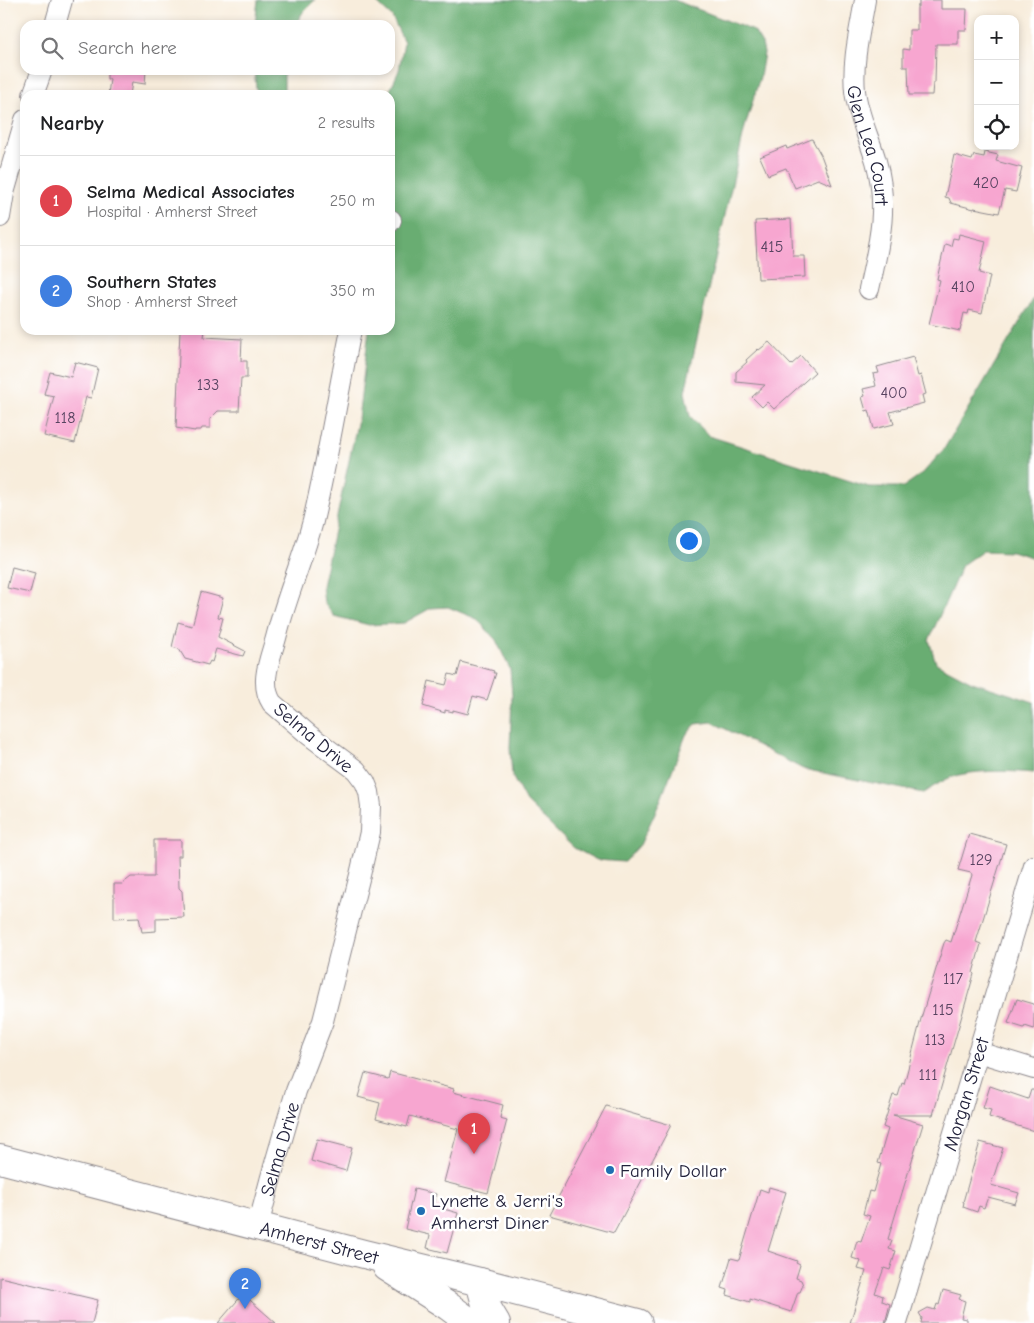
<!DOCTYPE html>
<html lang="en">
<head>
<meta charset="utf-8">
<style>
	:root { --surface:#fff; --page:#f6f6f6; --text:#202124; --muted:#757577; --line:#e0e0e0; --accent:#2563eb }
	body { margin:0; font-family:"Comic Neue",sans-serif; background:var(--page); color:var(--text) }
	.controls { position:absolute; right:15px; top:15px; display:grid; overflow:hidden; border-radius:10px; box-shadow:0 2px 8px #0003 }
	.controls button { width:45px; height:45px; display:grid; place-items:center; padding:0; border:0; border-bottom:1px solid var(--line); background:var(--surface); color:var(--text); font:25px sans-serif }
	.you { position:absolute; left:688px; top:540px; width:18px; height:18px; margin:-12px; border:4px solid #fff; border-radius:50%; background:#1a73e8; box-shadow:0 0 0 8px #1a73e833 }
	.badge { display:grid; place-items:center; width:32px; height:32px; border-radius:50%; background:var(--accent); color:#fff; font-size:16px; font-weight:700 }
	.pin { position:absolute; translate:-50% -41px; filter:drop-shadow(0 1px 2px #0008) }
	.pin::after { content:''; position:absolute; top:26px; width:18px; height:15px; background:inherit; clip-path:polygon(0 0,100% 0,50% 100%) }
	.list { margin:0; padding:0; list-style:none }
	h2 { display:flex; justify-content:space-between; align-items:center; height:65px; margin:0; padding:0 20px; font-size:21px }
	h2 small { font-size:16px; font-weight:400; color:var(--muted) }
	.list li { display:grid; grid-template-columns:32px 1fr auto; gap:15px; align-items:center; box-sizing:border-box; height:90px; padding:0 20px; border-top:1px solid var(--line) }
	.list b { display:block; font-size:19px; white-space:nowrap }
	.list p { margin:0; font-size:16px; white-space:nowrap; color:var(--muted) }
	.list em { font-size:16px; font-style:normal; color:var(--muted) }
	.icon { flex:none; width:28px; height:28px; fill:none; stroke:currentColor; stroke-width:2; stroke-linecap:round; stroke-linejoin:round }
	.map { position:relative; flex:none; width:1034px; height:1323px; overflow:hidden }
	.search { position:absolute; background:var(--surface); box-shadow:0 2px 8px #0003; left:20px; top:20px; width:375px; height:55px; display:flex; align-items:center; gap:12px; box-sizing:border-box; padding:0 18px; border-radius:15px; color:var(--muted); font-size:19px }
	.panel { position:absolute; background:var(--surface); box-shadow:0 2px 8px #0003; left:20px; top:90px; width:375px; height:245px; border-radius:15px }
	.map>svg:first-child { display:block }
	.forest { fill:#69ad72; stroke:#466856 }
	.building { fill:#f7a6d0 }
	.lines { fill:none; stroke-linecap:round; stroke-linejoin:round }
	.street-casing { stroke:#8d888c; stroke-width:22 }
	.secondary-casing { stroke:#8d888c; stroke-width:30 }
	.primary-casing { stroke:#8d888c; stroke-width:30 }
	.street { stroke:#fff; stroke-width:20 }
	.secondary { stroke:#fff; stroke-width:28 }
	.primary { stroke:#fff; stroke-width:28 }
	.poi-dot { fill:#1f6fb2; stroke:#fff; stroke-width:2 }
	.labels { text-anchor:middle; stroke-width:5; stroke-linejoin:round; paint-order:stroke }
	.number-label { font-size:16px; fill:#574360 }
	.street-label { font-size:19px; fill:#22223b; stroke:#fff }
	.poi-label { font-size:19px; fill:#22223b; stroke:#fff; text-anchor:start }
</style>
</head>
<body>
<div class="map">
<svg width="1034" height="1323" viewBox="0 0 1034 1323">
	<rect width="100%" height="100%" fill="#fff"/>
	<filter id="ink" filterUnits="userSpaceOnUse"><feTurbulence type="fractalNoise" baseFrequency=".02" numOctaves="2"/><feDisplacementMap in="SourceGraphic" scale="10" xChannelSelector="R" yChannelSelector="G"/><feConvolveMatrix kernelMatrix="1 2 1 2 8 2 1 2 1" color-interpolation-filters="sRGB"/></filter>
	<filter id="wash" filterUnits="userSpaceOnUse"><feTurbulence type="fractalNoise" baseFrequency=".0096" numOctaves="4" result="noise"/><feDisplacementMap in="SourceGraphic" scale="20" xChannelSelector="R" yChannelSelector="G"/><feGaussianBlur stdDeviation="1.12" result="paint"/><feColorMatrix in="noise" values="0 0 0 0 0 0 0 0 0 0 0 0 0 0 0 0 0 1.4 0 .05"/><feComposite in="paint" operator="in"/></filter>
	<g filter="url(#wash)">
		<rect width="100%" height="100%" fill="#f8eddc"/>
		<path class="forest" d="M258 0H315L303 12 295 25H255Z
			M374 0H674L754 31 762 44 764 53 760 77 745 127 685 392 690 416 709 436 869 487H903L923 473 944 449 1034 298V558L1011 551 983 550 962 565 929 640 936 663 972 682 1034 702V773C1010 771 969 769 947 779 939 783 931 788 923 793L803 769 712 722 696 724 686 735 659 804 640 845 624 862 597 860 574 848 526 802 512 776 510 748 512 695 510 669 496 640 477 619 448 607 431 608 404 623 369 625 334 616 324 603 322 586 358 419 369 330H390V95H388L399 70 404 42 392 17Z
			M254 70H284V95H257Z"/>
		<g id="blocks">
			<path class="building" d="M919 0H941V9H967L966 30H958V44H936L935 83H933L932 95H909L908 67H903V49L909 50V30H917V6H919Z
				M107 70H146L145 84 132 82 130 95H108L110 79H107Z
				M812 139 821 155 832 185 818 179 795 188 786 168 768 175 760 157 786 146 787 149Z
				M985 152 998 155 996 161 1022 168 1016 192 1005 190 999 213 974 208V209L951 203 949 198 945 197 954 155 972 160 974 155 984 157Z
				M791 219 793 256H804L805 277 758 279 755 221Z
				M959 234 986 241 979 273 990 276 982 313 969 310 968 314 964 313 960 331 929 324 940 280 937 279 945 244 951 246 953 238 958 239Z
				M180 330H205L204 337 242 339 241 361H247V378H241L239 411H218L210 419V428H202L201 430H195V431L176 428Z
				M769 342 791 365 801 356 815 372 774 409 767 402 762 407 752 397 765 385 736 382V372L747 362 746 360 758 349 759 350Z
				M913 357 918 376 921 375 926 394 922 395 924 403 890 412 894 424 874 429 869 410 866 411 862 397 865 396 863 389 876 386 873 374 879 373 877 367Z
				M75 362 98 368 91 398 86 397 75 443 44 436 54 396 44 394 50 372 71 377Z
				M12 567 35 573 30 593 7 588Z
				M201 592 223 598 218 617 223 618 218 637 245 651 243 656 216 649 212 662 210 661 208 665 185 659 179 649 172 647 178 622 192 626Z
				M461 662 494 671 493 673H496L487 700 473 696 468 714 453 710V712L445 710V713L423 706 429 681 446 685 449 674 457 676Z
				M969 834 1006 844 976 942 981 944 973 973 974 974 933 1115H893L923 1124 888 1239 892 1241 889 1249 896 1251 890 1270 884 1268 875 1293 883 1296 882 1301 890 1304 885 1323H850L866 1271 858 1269 861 1261 852 1258 857 1241 861 1242 870 1216 863 1214 869 1191 873 1192 881 1164 878 1163 888 1129 883 1127 893 1095 898 1096 902 1083 904 1084 922 1015 944 943 946 940 951 942 972 875 971 873 958 870Z
				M154 840H181V856H178L179 888 182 891 184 917 156 918V931L142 932 139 917 114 918V884H122L131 877H154Z
				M1017 999 1034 1004V1029L1025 1026 1024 1028 1008 1023Z
				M390 1072 454 1089 453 1092 503 1105 500 1118 507 1120 488 1193 444 1182 458 1129 410 1116 407 1127 376 1119 380 1103 358 1097 365 1073 388 1079Z
				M990 1086 1028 1099 1031 1090H1034V1131L989 1117 991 1110 983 1108Z
				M606 1106 671 1125 614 1233 549 1215Z
				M317 1139 352 1148 346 1171 311 1161Z
				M980 1142 1003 1148 991 1185 1019 1193 1015 1204 988 1197 984 1208 979 1206 977 1212 963 1207 964 1202H963Z
				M769 1187 786 1192 768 1251 797 1261 796 1263 800 1265 796 1278 801 1280 803 1285 800 1292H798L791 1312 750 1299V1302L727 1295 728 1290 722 1288 731 1258 739 1260 760 1189 768 1192Z
				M414 1189 436 1194 433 1206 458 1213 447 1253 427 1248 430 1235 405 1229Z
				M0 1277 98 1300 92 1323H0Z
				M943 1290 961 1295 959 1299 965 1301 961 1318 967 1319V1323H921L922 1318 919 1313 928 1308 935 1310 937 1304 939 1305Z
				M243 1294 276 1323H218Z"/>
		</g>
	</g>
	<g filter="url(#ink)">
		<use href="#blocks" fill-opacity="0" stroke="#8d888c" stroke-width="1"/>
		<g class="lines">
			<g class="street-casing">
				<g id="street">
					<path id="s1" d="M865 0C860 30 852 61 855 91 858 116 869 137 876 161 889 207 879 244 869 289"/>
					<path d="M55 25 62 0"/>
					<path d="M33 95 42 70"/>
					<path d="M0 217 4 193 25 120"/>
					<path d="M390 222 391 220"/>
					<path d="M978 1052 1034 1069"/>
					<path id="s2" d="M258 1226 271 1177 296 1091 323 1021 360 875 370 832 371 806 369 792 365 782 356 770 309 735 272 703C258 682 272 655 277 634 287 595 303 559 313 521 328 458 338 393 351 330"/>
					<path id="s3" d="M897 1323 1034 866"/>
				</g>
			</g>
			<g class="secondary-casing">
				<path id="secondary" d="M480 1282 638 1323"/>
			</g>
			<g class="primary-casing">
				<g id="primary">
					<path id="s4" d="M0 1159 364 1254 480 1282 487 1308 496 1323"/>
					<path d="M387 1267 448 1306 471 1323"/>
				</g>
			</g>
			<use href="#street" class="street"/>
			<use href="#secondary" class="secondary"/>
			<use href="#primary" class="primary"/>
		</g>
	</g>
	<g class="poi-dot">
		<circle cx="610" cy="1170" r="5"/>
		<circle cx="421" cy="1211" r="5"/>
	</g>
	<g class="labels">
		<g class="number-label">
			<text x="986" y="188">420</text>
			<text x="772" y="252">415</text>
			<text x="963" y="292">410</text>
			<text x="208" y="390">133</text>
			<text x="894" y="398">400</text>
			<text x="65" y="423">118</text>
			<text x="981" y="865">129</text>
			<text x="953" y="984">117</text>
			<text x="943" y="1015">115</text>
			<text x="935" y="1045">113</text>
			<text x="928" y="1080">111</text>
		</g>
		<g class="street-label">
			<text dy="7" stroke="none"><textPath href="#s1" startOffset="148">Glen Lea Court</textPath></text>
			<text transform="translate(314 737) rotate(40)" y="7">Selma Drive</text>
			<text dy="7" stroke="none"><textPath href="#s3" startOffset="239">Morgan Street</textPath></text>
			<text dy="7" stroke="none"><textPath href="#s2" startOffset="80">Selma Drive</textPath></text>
			<text dy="7" stroke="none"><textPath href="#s4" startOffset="330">Amherst Street</textPath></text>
		</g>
		<g class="poi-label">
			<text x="620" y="1177">Family Dollar</text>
			<text x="431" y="1207">Lynette &amp; Jerri's<tspan x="431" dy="22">Amherst Diner</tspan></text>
		</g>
	</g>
</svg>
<div class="controls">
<button>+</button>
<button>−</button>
<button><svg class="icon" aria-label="locate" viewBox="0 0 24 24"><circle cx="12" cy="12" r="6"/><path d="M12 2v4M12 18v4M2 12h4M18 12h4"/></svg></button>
</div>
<div class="you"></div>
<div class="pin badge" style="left:474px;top:1154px;background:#e0444e">1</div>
<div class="pin badge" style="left:245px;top:1309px;background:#3f7fe0">2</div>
<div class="search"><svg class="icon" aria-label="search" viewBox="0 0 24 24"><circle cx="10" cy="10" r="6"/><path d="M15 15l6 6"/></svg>Search here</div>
<section class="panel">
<h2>Nearby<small>2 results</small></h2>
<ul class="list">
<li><span class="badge" style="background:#e0444e">1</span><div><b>Selma Medical Associates</b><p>Hospital · Amherst Street</p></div><em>250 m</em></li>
<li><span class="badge" style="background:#3f7fe0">2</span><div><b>Southern States</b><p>Shop · Amherst Street</p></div><em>350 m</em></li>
</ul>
</section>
</div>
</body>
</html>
